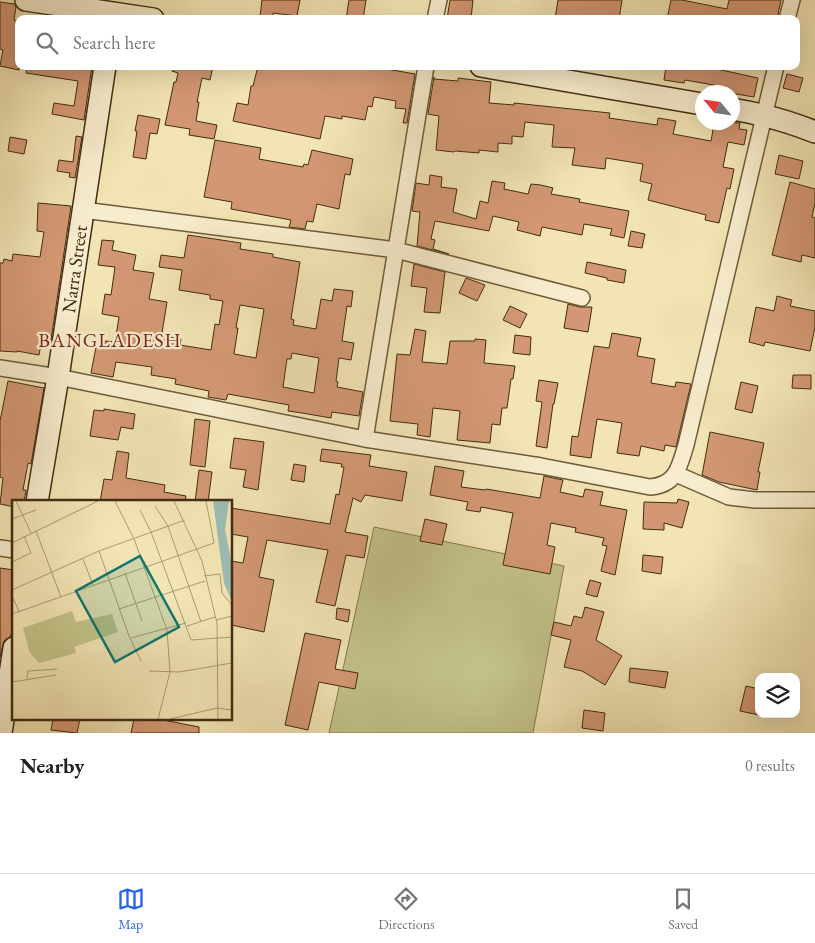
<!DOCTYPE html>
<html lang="en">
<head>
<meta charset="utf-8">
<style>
	:root { --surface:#fff; --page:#f6f6f6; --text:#202124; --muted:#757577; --line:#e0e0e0; --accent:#2563eb }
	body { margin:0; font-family:"EB Garamond",serif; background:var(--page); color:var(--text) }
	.controls { position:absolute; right:15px; bottom:15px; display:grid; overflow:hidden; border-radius:10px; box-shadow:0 5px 20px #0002 }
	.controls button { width:45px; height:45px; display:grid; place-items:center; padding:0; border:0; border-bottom:1px solid var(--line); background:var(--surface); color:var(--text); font:25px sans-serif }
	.compass { position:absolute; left:695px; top:85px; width:45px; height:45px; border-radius:50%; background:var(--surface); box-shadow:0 5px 20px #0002; rotate:299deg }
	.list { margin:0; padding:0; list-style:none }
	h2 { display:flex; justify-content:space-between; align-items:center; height:65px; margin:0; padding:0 20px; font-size:21px }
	h2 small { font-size:16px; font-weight:400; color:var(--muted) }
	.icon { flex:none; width:28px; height:28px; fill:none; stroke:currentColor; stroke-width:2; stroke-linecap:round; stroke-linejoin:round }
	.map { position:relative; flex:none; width:815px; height:733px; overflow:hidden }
	.search { position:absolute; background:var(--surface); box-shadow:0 5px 20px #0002; left:15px; right:15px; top:15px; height:55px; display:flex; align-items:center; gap:12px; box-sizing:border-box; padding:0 18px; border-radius:10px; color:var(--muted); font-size:19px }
	.sheet { height:140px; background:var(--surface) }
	nav { display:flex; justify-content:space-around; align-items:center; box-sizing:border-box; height:70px; border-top:1px solid var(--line); background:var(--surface); font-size:14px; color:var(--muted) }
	nav a { display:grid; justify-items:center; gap:2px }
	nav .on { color:var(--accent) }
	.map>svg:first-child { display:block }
	.green { fill:#c2c288; stroke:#82784d }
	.building { fill:#d39873; stroke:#422d12; fill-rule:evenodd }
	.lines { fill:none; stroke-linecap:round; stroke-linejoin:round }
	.street-casing { stroke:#6e5b3a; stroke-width:18 }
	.secondary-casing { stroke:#422d12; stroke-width:24 }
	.street { stroke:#f7edce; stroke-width:15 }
	.secondary { stroke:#f7edce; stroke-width:21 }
	.labels { text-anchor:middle; stroke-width:4.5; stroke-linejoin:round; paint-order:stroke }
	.street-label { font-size:19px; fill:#422d12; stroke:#f7edce }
	.neighbourhood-label { font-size:20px; letter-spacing:1px; fill:#7a1f14; stroke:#f7edce }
	.inset-road { fill:none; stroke:#ac9b73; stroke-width:1 }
	.view { fill:#0f766e; fill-opacity:0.15; stroke:#0f766e; stroke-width:2.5 }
	.inset-edge { fill:none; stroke:#422d12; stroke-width:2.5 }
</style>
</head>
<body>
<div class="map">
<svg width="815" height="733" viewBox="0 0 815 733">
	<rect width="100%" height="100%" fill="#f2e4b4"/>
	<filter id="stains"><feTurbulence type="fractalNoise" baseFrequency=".004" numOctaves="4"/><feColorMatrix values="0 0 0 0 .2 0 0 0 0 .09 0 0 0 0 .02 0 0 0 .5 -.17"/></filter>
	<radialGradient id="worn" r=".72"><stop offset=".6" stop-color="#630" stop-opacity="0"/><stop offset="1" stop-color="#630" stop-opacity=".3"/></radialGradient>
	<path class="green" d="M374 527 564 566 533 733H329Z"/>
	<path class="building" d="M262 0H300L297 16 273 13V18L260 17Z
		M349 0H366L363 19H346Z
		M450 0H473L471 19H447Z
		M558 0H622L619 19H555Z
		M671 0H682L727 9 729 0H781L777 19H691L680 16V19H667Z
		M0 2 14 4 16 7 14 20 19 21V70L0 66 3 50 0 49Z
		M27 66H92L84 120 52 114 54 103 74 106 78 81 26 73Z
		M173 66H213L210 80 202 78 197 102H199L196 121 217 125 214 139 189 135 190 129 165 125 174 82H176L178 73 172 71Z
		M258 66H381V68L415 74 407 123H403L406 109 395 108 396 101 374 97 372 107 368 106 365 120 342 116V119L325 116 320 139 233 121 237 103 248 105 251 86H253Z
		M666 66H703L758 78 754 97 724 92 725 87 685 80 684 83 664 80Z
		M787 74 803 78 799 92 783 88Z
		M434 77V79L458 81V78L491 82 489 103 514 105V103L610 113 609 118 657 125 658 118 676 121 673 134 711 141 714 124 723 126V122L740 123 739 129 747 130 744 145 728 142 723 167 734 169 730 189 727 188 719 223 705 220 706 215 648 200 652 184 640 181 643 164 606 158 605 169 572 165 575 148 552 147 554 125 525 122 523 137 512 136V144L498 143V152L479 150V153L455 151 454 152 436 150 439 116 428 114Z
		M138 115 160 119 157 134 150 133 146 159 133 157 137 131H135Z
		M76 136 82 137 75 178 69 177 70 173 57 171 59 160 73 162Z
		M10 137 27 140 24 154 8 151Z
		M215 140 261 148 259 159 303 167 304 164 308 165 312 150 353 159 350 175 345 174 339 209 317 204 313 222 307 221 305 229 289 227 291 220 231 209 232 202 204 197Z
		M779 155 803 161 799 179 775 174Z
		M430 175 442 177 441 187 457 189 453 212 476 219 480 201 488 203 492 181 505 183 504 189 528 194 531 184 541 185 553 188 551 194 580 199 579 202 629 211 624 238 610 235 612 229 584 224 582 235 542 227 540 236 517 230 519 222 493 216 489 231 435 221 431 239 435 240 433 249 449 254 417 246 420 212 412 211 416 183 429 185Z
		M790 182 815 189V203L812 217 815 218V258L802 255 801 262 772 255Z
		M38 203 71 206 51 340 42 339 39 355 17 351V352L0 351V263H3L4 259 12 261 13 254 40 257 44 232 37 231Z
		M631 231 645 234 642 248 628 246Z
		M188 235 241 243 240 249 273 254V257L300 262 291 319 294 320 293 325 316 329 321 299 332 301 334 289 353 291 351 307 347 306 342 341 354 343 351 360 339 358 336 381 338 382 337 387 363 392 359 416 332 412 331 418 302 413 288 411 289 405 228 394 226 400 208 397 209 391 175 384 176 379 151 375 152 367 116 362 113 377 91 373 96 347 104 348 105 341 115 342 119 317 102 314 105 294 111 295 115 267 98 265 102 240 114 241 112 250 136 255 133 270 154 273 149 299 167 302 162 333 168 334 167 337 181 339 180 345 211 350 215 324 219 325 223 301 210 299V295L179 290 182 270 159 267 161 255 184 258ZM240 305 264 309 256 358 234 354 238 328H236ZM292 353 319 358 314 393 283 387 287 359H291Z
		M587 262 626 270 624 283 607 280V278L585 273Z
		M414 264 445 272 440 313 424 312 427 288 411 286Z
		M466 278 485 285 477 301 459 293Z
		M777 296 792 300 790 306 815 311V327L810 351 765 342 764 346 749 342 756 307 774 311Z
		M568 304 580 307H592L588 332 564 328Z
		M510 306 527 314 520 328 503 320Z
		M415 329 426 331 422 362 447 364 450 341H475V339L486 340 484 363 515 366 513 379H511L507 408H502L500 425 492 424 490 443 457 440 460 411 433 408 430 437 417 435 418 424 390 421 397 354 410 355Z
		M612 333 641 338 637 356 655 359 651 383 675 387 676 382 691 384 676 447 665 445 664 451 641 446 639 456 617 453 622 423 597 419 591 458 570 455 572 436 578 437 594 346 609 348Z
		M515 335 531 337 530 355 513 353Z
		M793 375H811V389L792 388Z
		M539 380 558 383 554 404H553L547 448 536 446 542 402 536 401Z
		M8 381 44 388 31 464 28 463 23 490H26L24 502H14V507L0 504 3 478 0 477V421Z
		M741 382 758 386 752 413 735 409Z
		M104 409 135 414 133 429 121 427 118 440 90 436 94 410 104 411Z
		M195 419 210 421 205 467 190 465Z
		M710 432 764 443 758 472H760L757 490 719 482 702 475Z
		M234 438 264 442 258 490 243 487 246 470 230 468Z
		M322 449 371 455 369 466 407 472 402 501 365 495 361 502 353 498 345 532 368 536 364 558 346 555 335 606 316 602 328 550 267 540 259 577 274 580 264 632 231 625V561L243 563 248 537 231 534V508L330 524 336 494 339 495 344 467H341L342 464 320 461Z
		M117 451 129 453 126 478 165 485 164 492 186 496 185 502H100L104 479 112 480Z
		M294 464 306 466 304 482 291 480Z
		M435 466 464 471 461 487 485 490 486 489 540 498 544 476 563 480 560 492 583 497 585 489 603 492 600 505 627 510 615 575 601 571 607 546 602 545 604 538 575 532 576 528 551 523 547 545 555 547 550 574 503 565 513 513 481 507 480 512 466 510 468 502 430 495Z
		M199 470 212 472 208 502H195Z
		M678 499 689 502 682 528 664 523V530L643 529 644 502 677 503Z
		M425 519 447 524 442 545 420 541Z
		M643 555 663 557 661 574 642 571Z
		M0 568 14 570V619L11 636 4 641 0 657Z
		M590 580 601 583 597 597 586 594Z
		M585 607 604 612 596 640 622 656 605 685 582 671 564 667 571 640 551 635 554 622 571 626 574 616 582 618Z
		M337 608 350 610 348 622 336 619Z
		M305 633 341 640 335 669 358 673 355 689 319 682 308 730 285 725Z
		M630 668 668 672 665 688 629 682Z
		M746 686 759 689V715L740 711Z
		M584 710 605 713 603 731 582 728Z
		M53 719H80L77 733 51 730Z
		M134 719H158L199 727V733H131Z"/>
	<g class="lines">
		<g class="street-casing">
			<path id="street" d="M435 19 439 0
				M787 19 792 0
				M83 210 396 250 582 298
				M0 368 58 377 365 439 541 466 650 487C676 485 679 468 686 445L776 66
				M365 439 426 66
				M676 474 729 497 755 500H815
				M0 548 14 550"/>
		</g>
		<g class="secondary-casing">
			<path id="secondary" d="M26 0 153 19
				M481 66 702 104
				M732 109C762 114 788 121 815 132
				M37 502 58 377 105 66
				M1 733 14 648"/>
		</g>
		<use href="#street" class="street"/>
		<use href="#secondary" class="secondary"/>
	</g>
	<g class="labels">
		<g class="street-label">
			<text transform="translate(74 269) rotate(-82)" y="7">Narra Street</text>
		</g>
		<g class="neighbourhood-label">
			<text x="110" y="347">BANGLADESH</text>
		</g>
	</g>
	<g transform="translate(12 500)">
		<rect width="220" height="220" fill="#f2e4b4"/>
		<path d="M60 111 64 122 100 114 106 132 62 147 64 153 27 163 18 153 11 128Z" fill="#c2c288"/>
		<path d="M201 1H217L213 29 220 65V102L212 83Z" fill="#9cbdb4"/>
		<path class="inset-road" d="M4 1 19 33M103 1 122 39 155 130 158 172 146 219M162 1 190 61 205 123 206 219M143 6 156 26 189 122M128 10 139 32 179 140 220 137M0 19 24 10M24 31 49 97M0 43 86 1M87 51 117 136 129 161M71 59 81 85M0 62 19 53 12 36M113 73 130 121M192 76 208 74 210 93 220 105M0 90 87 51 173 20M0 96 7 111M107 109 193 81M0 114 202 43 194 1M204 120 220 116M175 126 203 117M119 138 174 123M137 171 167 172 220 163M15 178 16 171 45 169M0 182 44 175M158 219 205 208 220 210"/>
		<path class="view" d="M128 56 167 127 103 162 64 91Z"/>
		<rect width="220" height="220" class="inset-edge"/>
	</g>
	<rect width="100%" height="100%" filter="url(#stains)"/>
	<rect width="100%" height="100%" fill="url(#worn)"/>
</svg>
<div class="controls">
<button><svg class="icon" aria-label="layers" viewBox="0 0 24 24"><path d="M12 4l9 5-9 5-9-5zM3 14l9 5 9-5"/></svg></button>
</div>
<svg class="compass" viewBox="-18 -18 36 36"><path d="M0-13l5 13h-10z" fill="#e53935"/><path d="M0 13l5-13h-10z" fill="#757577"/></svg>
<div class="search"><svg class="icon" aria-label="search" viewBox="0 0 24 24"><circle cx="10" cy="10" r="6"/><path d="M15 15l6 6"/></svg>Search here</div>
</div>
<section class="sheet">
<h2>Nearby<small>0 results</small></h2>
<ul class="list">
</ul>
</section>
<nav>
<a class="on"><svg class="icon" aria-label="map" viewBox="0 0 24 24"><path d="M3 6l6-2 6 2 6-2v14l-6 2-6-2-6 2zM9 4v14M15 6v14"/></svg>Map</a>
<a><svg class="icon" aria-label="directions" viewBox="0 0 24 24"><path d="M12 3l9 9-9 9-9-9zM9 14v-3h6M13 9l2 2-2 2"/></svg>Directions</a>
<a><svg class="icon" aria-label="saved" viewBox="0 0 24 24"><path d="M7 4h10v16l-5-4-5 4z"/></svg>Saved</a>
</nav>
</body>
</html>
